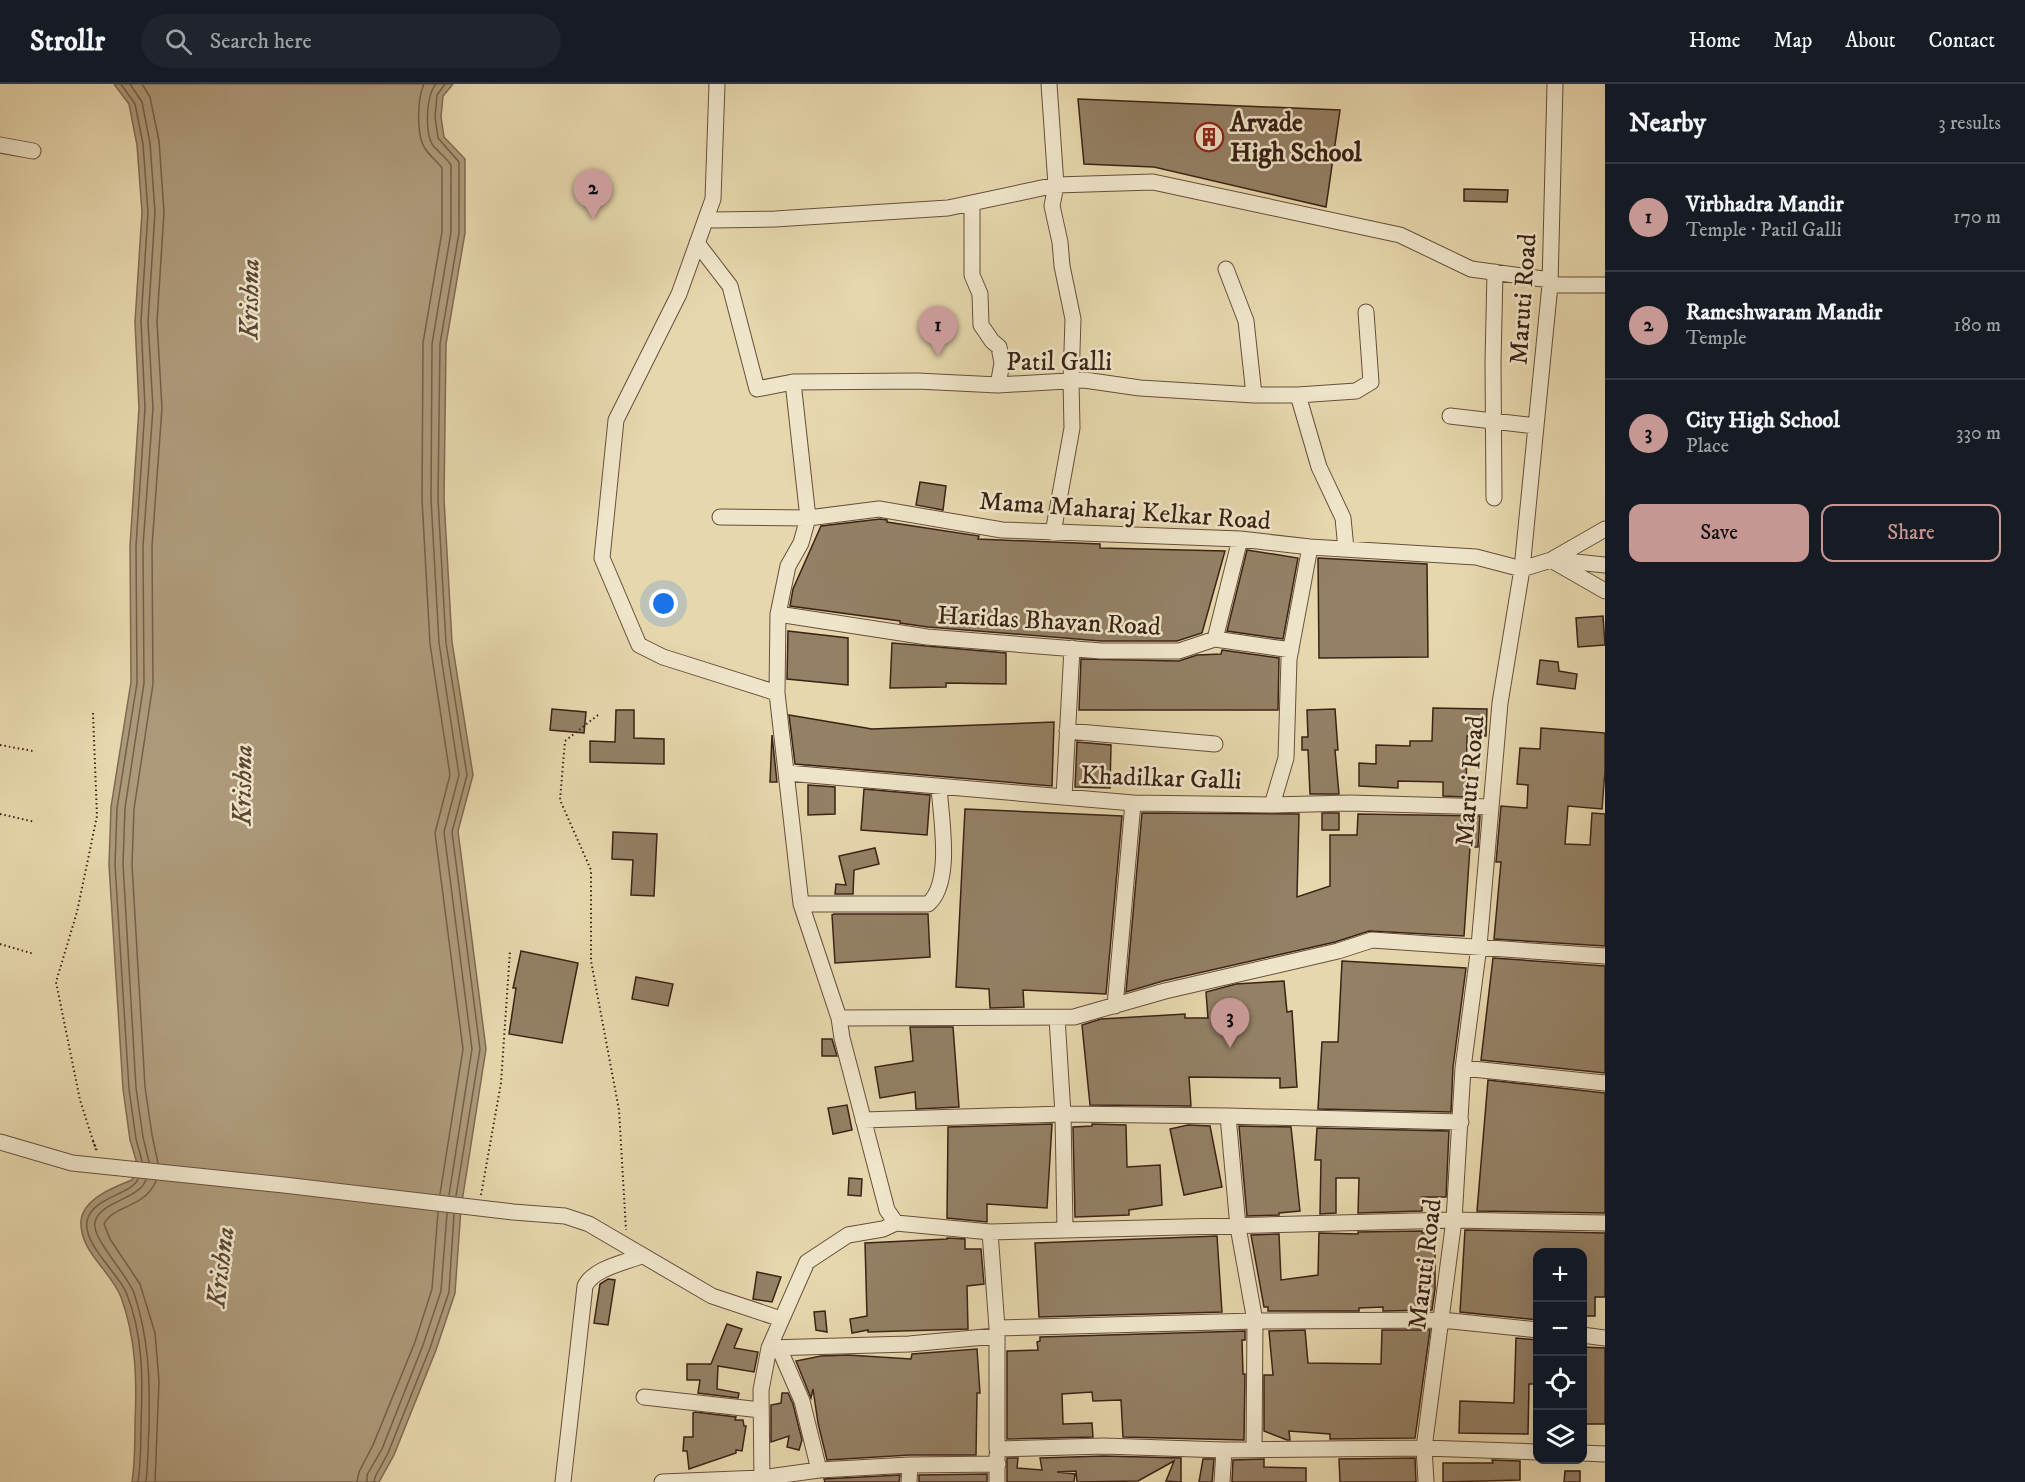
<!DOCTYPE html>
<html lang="en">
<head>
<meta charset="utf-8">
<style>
	:root { --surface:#171b24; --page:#20242c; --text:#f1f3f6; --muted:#9ea1a6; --line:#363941; --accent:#c59692 }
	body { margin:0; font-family:"IM FELL DW Pica",serif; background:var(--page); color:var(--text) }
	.controls { position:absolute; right:18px; bottom:18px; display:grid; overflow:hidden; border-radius:12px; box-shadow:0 6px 24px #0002 }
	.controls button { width:54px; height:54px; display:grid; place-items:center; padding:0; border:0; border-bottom:2px solid var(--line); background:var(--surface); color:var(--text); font:30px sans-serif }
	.you { position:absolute; left:664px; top:520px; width:21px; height:21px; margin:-15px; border:4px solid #fff; border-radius:50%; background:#1a73e8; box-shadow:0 0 0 9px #1a73e833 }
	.badge { display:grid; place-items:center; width:39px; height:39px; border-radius:50%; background:var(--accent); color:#111; font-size:20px; font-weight:700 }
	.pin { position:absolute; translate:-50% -50px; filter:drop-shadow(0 2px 3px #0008) }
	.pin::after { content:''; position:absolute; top:32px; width:21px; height:18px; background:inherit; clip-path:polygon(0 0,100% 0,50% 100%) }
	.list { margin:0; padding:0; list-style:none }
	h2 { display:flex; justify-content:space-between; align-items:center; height:78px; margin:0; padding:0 24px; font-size:26px }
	h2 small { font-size:20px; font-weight:400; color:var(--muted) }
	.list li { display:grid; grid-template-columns:39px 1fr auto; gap:18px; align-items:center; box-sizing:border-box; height:108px; padding:0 24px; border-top:2px solid var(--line) }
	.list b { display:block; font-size:22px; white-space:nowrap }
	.list p { margin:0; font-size:20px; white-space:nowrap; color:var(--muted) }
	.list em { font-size:20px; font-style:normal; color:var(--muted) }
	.actions { display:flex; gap:12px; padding:18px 24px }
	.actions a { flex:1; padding:14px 0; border:2px solid var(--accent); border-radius:12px; text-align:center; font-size:21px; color:var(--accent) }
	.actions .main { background:var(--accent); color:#111 }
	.icon { flex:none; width:33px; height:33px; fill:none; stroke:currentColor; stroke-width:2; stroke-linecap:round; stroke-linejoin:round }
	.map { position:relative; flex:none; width:1605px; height:1398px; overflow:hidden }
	header { display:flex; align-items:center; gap:36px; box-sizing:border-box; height:84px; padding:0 30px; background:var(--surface); border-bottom:2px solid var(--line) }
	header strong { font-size:28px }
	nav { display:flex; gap:33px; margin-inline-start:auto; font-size:21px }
	.search { width:420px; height:54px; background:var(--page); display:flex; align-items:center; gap:15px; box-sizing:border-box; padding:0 21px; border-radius:33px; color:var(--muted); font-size:22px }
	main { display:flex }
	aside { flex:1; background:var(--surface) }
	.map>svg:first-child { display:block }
	.water { fill:#ad997a; stroke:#7f6952; stroke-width:1.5 }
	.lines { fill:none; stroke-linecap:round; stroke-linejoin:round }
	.shore { stroke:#745e48; stroke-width:1.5 }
	.building { fill:#948065; stroke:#3b2216; stroke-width:1.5 }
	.minor-casing { stroke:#664f3c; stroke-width:17 }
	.path { stroke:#3b2216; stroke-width:2; stroke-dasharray:1.5 3; stroke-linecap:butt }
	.minor { stroke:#efe5ca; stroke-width:15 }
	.labels { text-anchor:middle; stroke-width:5; stroke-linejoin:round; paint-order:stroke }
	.poi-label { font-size:26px; font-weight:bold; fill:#3b2216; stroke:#efe5ca; text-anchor:start }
	.street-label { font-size:26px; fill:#3b2216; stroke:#efe5ca }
	.water-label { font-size:27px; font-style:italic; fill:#5d4634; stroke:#efe5ca }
</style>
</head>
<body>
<header>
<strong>Strollr</strong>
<div class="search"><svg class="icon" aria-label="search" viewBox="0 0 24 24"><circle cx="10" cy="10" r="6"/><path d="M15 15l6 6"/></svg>Search here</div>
<nav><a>Home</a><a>Map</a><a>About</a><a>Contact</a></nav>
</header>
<main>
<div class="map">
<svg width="1605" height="1398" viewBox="0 0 1605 1398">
	<rect width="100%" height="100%" fill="#e7d7ad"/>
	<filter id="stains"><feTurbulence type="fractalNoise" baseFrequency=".00333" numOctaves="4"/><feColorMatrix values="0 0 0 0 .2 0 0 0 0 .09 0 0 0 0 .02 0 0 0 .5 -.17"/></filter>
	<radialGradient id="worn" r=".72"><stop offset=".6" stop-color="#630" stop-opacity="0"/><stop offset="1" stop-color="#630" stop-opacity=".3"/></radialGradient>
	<path class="water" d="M114 0H453L443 12 441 33 444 53 465 75V149L446 260 444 415 452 558 473 691 458 747 486 965 461 1124 455 1209 436 1266 394 1371 379 1398H132C135 1378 135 1359 135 1339 137 1296 136 1254 121 1213 111 1187 79 1167 81 1137 83 1115 114 1103 132 1096L136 1086V1076L130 1056 123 1005 109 781 111 723 131 598 130 462 139 324 135 238 142 128 137 61 129 20Z"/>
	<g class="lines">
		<path class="shore" d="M121 0 135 20 143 60 148 128 141 237 145 324 136 462 137 599 117 724 115 781 129 1005 136 1055 142 1077
			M130 0 142 18 150 59 155 128 148 238 153 324 143 462 144 599 125 724 123 780 136 1004 143 1053 149 1078
			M142 0 150 13 159 57 164 128 157 238 162 324 152 462 153 600 134 725 132 781 145 1003 152 1051 158 1079
			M424 0C417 15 416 53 426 66 431 73 437 77 442 84V148L423 259 422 415 430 560 450 691 435 749 463 965 440 1110
			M436 0C426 11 425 47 432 60 437 67 446 73 451 81V148L432 260 431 415 439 559 459 691 444 748 472 965 449 1111
			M445 0 437 11 435 33 438 54 459 78V149L440 260 438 415 446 559 467 691 452 748 480 965 456 1112
			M138 1398C141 1378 141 1359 141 1339 143 1295 143 1249 126 1208 117 1188 83 1160 87 1137 92 1113 131 1111 138 1095
			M146 1398C148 1380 148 1362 149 1343 150 1295 149 1255 134 1209 127 1190 91 1154 95 1138 100 1117 138 1116 146 1096
			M155 1398 159 1297 155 1249 140 1200 110 1155 104 1140C114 1120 144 1125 156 1097
			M357 1398 359 1388 373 1361 415 1258 432 1205 438 1128
			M367 1398V1391L382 1365 423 1261 441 1207 447 1129
			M374 1398 375 1393 388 1369 430 1264 449 1208 454 1130"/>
	</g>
	<path class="building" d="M1078 15 1340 26 1326 123 1154 83 1084 80Z
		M1464 105 1508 106 1507 118 1464 117Z
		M920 398 946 402 943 426 916 421Z
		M880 435 887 436V438L979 452 978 455 1100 460V464L1225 467 1202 549 1177 557H1101L928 543 900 539V537L790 522 793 505 821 442Z
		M1247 466 1298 474 1283 555 1227 547Z
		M1318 474 1427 480 1428 573 1319 574Z
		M1603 532 1605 561 1578 563 1576 534Z
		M788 547 848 554V601L787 595Z
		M892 559 1006 569V600L946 599V603L890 604Z
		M1222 566 1279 574 1278 626H1079L1081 575 1179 577 1197 571 1221 570Z
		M1540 576 1558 578 1559 587 1577 590 1575 605 1537 600Z
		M1433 624 1487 625 1486 652H1467L1466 713 1443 712V698L1398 697V704L1359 702V679L1376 680V661L1410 662V657H1432Z
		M552 625 586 628 584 649 550 646Z
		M1335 625 1338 666H1335L1339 710H1310L1308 666H1302V653H1308L1307 626Z
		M616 626H634V654L664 655V680L590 678V657L615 658Z
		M789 631 872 645 1054 638 1052 702 795 680Z
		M1541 644 1605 649V687L1602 725 1568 722 1565 760 1590 761 1592 729 1605 730V862L1494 855 1501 778H1496L1501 722 1527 724 1528 701 1517 700 1520 664 1540 665Z
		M772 651 777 698H770Z
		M1077 658 1111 661 1110 704 1075 703Z
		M808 701 835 703V730L808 731Z
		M864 705 930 711 927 751 861 746Z
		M965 725 1122 732 1106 910 1023 906 1024 923 990 924 989 905 956 903Z
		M1142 729 1299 730 1297 813 1330 802V751H1357L1358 730 1480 732 1478 763H1470L1464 852 1369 847 1335 858 1163 897 1126 908Z
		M1322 729H1339V746H1322Z
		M613 748 657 750 654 812 631 811 633 776 612 775Z
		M875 764 879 780 854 786 853 810H835L836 800 846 801 839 772Z
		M834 830H928L930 873 835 879 832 831Z
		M521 867 578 879 562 959 509 950 516 904H513Z
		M1493 874 1605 882V989L1481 976Z
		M1342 877 1466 884 1453 983 1451 1028 1318 1025 1322 958H1338Z
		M636 893 673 900 668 922 632 915Z
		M1284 897 1287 928 1292 927 1297 1003 1280 1004V994L1189 993 1191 1022 1090 1021 1082 941 1101 935 1185 930V934H1208L1206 908 1236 900Z
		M910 943H953L959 1023 916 1025 915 1008 880 1014 875 983 913 977Z
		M822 955H832L837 972H822Z
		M1488 996 1605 1009V1129L1477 1127Z
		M847 1021 852 1046 833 1050 828 1024Z
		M1052 1040 1047 1124 987 1120V1138L947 1134 948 1043Z
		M1092 1040 1126 1041 1127 1083 1160 1081 1162 1121 1129 1126V1131L1075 1133 1073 1043 1092 1042Z
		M1188 1041 1210 1042 1222 1103 1184 1111 1170 1045Z
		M1239 1042 1291 1043 1300 1127 1279 1129V1131L1247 1132Z
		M1317 1044 1449 1047 1446 1113H1422V1127L1358 1129 1359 1094H1336V1129L1320 1130 1321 1076H1315Z
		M849 1094 862 1095 861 1112 848 1111Z
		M1465 1146 1605 1149V1213H1595V1232H1582V1168H1538V1236L1460 1228Z
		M1422 1147V1149H1435V1205L1432 1226 1383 1227V1223L1359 1224V1227H1268V1223H1264L1251 1151 1279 1150 1281 1196 1318 1191 1319 1149 1358 1150V1148Z
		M1217 1152 1222 1228 1039 1233 1035 1159Z
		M947 1154 965 1155V1165H981L984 1200 967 1202 968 1245 868 1248V1246L852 1249 850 1235 867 1232 865 1159 947 1155Z
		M757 1188 781 1193 772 1218 753 1215Z
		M608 1195 615 1196 608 1241 594 1239 600 1200Z
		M825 1227 827 1248 816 1246 814 1228Z
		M727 1240 742 1245 734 1264 758 1268 754 1288 718 1282 717 1305 739 1309 738 1314 698 1309 700 1296H687V1280H711Z
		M1305 1246 1308 1279 1381 1280 1382 1246H1430L1415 1354 1330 1355V1350L1289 1347 1290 1356H1287L1264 1347V1291H1273L1269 1247Z
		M1245 1247V1256H1242L1243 1290H1245L1244 1356 1123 1353 1121 1316 1093 1317 1092 1308 1062 1310 1063 1340 1092 1339 1093 1353 1007 1355V1267L1038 1266 1037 1258 1040 1257V1253Z
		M1516 1254 1538 1256 1537 1300H1529L1528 1350 1459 1349 1460 1317 1514 1319Z
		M1582 1263 1605 1264V1340H1582Z
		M977 1265 980 1309H977L976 1371H910L827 1376 818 1339 813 1305 811 1314 796 1277 821 1272 848 1271 911 1275 912 1270Z
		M782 1309H788L793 1320 802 1356 799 1366 787 1363 789 1352 771 1358V1321L781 1319Z
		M695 1328 736 1333 735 1336H743L744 1342H746L742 1367 736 1366V1369L689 1385 687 1367H683L684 1353H693V1329Z
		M1104 1372 1181 1374V1398L1166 1397 1174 1377 1138 1397 1077 1398 1076 1387 1057 1388 1075 1390 1074 1398H1007V1374H1018L1017 1384 1042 1386 1040 1374Z
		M1415 1374 1416 1398H1340L1339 1375Z
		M1203 1375H1214L1212 1398H1199Z
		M1264 1375V1383L1306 1384V1398H1232L1233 1376Z
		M1492 1376 1520 1377V1396L1443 1398V1379H1493Z
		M1565 1387H1580V1398H1564Z
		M987 1390V1398H919V1391Z
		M900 1391 899 1398H825L824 1395Z"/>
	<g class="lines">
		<g class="minor-casing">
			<path id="minor" d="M717 0 713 115 679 210 616 336 602 474 639 561 663 573 777 609
				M1049 0 1056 101 1052 122 1060 158 1062 182 1073 235 1071 297 1072 344 1053 449
				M0 61 33 67
				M972 119V191L980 210 981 241 992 257 999 263 1002 279 998 301
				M707 133 713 136 775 135 948 124 1056 101 1153 98 1400 151 1471 185 1550 196
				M697 159 730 202 757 305 793 298
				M1226 185 1246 237 1254 311
				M1550 201H1605
				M1298 311 1356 307 1371 298 1366 228
				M1450 332 1536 342
				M1494 414 1493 278 1495 188
				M720 433 808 434 793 298 917 297 998 301 1084 296 1140 304 1254 311H1298L1319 383 1343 434 1346 465
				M1551 476 1605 445
				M1557 476 1605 481
				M1605 507 1551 476 1522 485 1476 473 1310 463 1240 455 1002 446 879 425 808 434 801 459 788 482 778 530 777 609 801 820 839 934 1074 933 1165 907 1338 867 1372 856 1605 872
				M778 530 927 553 1101 567H1179L1215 555 1240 455
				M1215 555 1291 566
				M1067 647 1215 660
				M787 689 1133 719 1272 721 1286 674 1289 575 1310 463
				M1064 713 1072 564
				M1272 721 1350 719 1491 723
				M801 820H928C953 799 941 734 939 703
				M1115 922 1133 719
				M839 934 842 954 887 1126 896 1139
				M1057 934 1063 1030 1228 1032 1461 1038
				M1463 984 1605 999
				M1228 1032 1238 1143 1255 1237 1442 1236 1538 1246
				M863 1036 1063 1030 1065 1145
				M0 1058 72 1079 284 1101 513 1128 565 1132 589 1140 712 1212 781 1235
				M990 1148 997 1244
				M1582 1251 1605 1254
				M769 1264 909 1260 996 1252
				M779 1264 802 1317 819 1386
				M644 1313 761 1326
				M1254 1366 1255 1237 997 1244V1365L1104 1362 1224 1366 1424 1364 1538 1368
				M1582 1369 1605 1370
				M563 1398 585 1202C594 1184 624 1179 641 1172
				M662 1398 761 1394 819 1386 910 1381 998 1380
				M762 1398 761 1306 769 1264 807 1178 848 1151 883 1145 896 1139 990 1148 1454 1136 1605 1139
				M909 1398 910 1381
				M997 1398V1371
				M1222 1398 1224 1366
				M1426 1398 1424 1364 1454 1136 1463 984 1479 862 1500 619 1522 485 1536 342 1550 201 1555 0"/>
		</g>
		<path class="path" d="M93 629 97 732 77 828 56 898 80 1016 96 1066
			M598 631 565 657 560 716 591 786V877L619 1026 626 1146
			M0 661 33 667
			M0 730 35 738
			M0 860 34 870
			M93 1057 97 1066
			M481 1111 501 999 510 867"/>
		<use href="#minor" class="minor"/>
	</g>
	<defs>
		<g id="building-ring" transform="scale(1.5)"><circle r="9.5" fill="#efe5ca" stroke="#8f2418" stroke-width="1.5"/><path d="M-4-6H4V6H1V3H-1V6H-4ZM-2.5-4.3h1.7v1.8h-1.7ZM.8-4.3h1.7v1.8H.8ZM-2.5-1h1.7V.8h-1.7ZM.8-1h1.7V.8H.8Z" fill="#8f2418"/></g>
	</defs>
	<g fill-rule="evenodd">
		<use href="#building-ring" x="1209" y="53"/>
	</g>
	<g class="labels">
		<g class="poi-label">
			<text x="1230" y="47">Arvade<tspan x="1230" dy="30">High School</tspan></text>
		</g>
		<g class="street-label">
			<text transform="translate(1522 215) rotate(-86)" y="9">Maruti Road</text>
			<text x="1059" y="286">Patil Galli</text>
			<text transform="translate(1125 426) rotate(4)" y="9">Mama Maharaj Kelkar Road</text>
			<text transform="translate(1049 536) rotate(3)" y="9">Haridas Bhavan Road</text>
			<text transform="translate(1161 693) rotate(2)" y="9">Khadilkar Galli</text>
			<text transform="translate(1469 697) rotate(-85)" y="9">Maruti Road</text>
			<text transform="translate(1424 1180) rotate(-83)" y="9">Maruti Road</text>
		</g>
		<g class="water-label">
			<text transform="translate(249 215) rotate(-89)" y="9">Krishna</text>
			<text transform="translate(242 701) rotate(-89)" y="9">Krishna</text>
			<text transform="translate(220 1183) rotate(-83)" y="9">Krishna</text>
		</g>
	</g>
	<rect width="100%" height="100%" filter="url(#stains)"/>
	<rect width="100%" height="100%" fill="url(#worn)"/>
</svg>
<div class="controls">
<button>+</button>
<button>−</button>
<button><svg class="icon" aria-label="locate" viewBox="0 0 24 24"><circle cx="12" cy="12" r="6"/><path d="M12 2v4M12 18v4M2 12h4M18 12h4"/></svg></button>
<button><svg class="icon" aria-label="layers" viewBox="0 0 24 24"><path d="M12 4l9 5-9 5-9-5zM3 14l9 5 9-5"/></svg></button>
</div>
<div class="you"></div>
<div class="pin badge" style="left:938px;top:272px">1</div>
<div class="pin badge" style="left:593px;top:135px">2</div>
<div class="pin badge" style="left:1230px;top:964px">3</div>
</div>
<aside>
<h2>Nearby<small>3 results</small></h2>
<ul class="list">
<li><span class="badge">1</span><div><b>Virbhadra Mandir</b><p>Temple · Patil Galli</p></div><em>170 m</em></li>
<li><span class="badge">2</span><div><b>Rameshwaram Mandir</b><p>Temple</p></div><em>180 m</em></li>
<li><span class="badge">3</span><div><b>City High School</b><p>Place</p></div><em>330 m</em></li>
</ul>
<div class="actions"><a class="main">Save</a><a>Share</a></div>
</aside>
</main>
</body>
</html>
